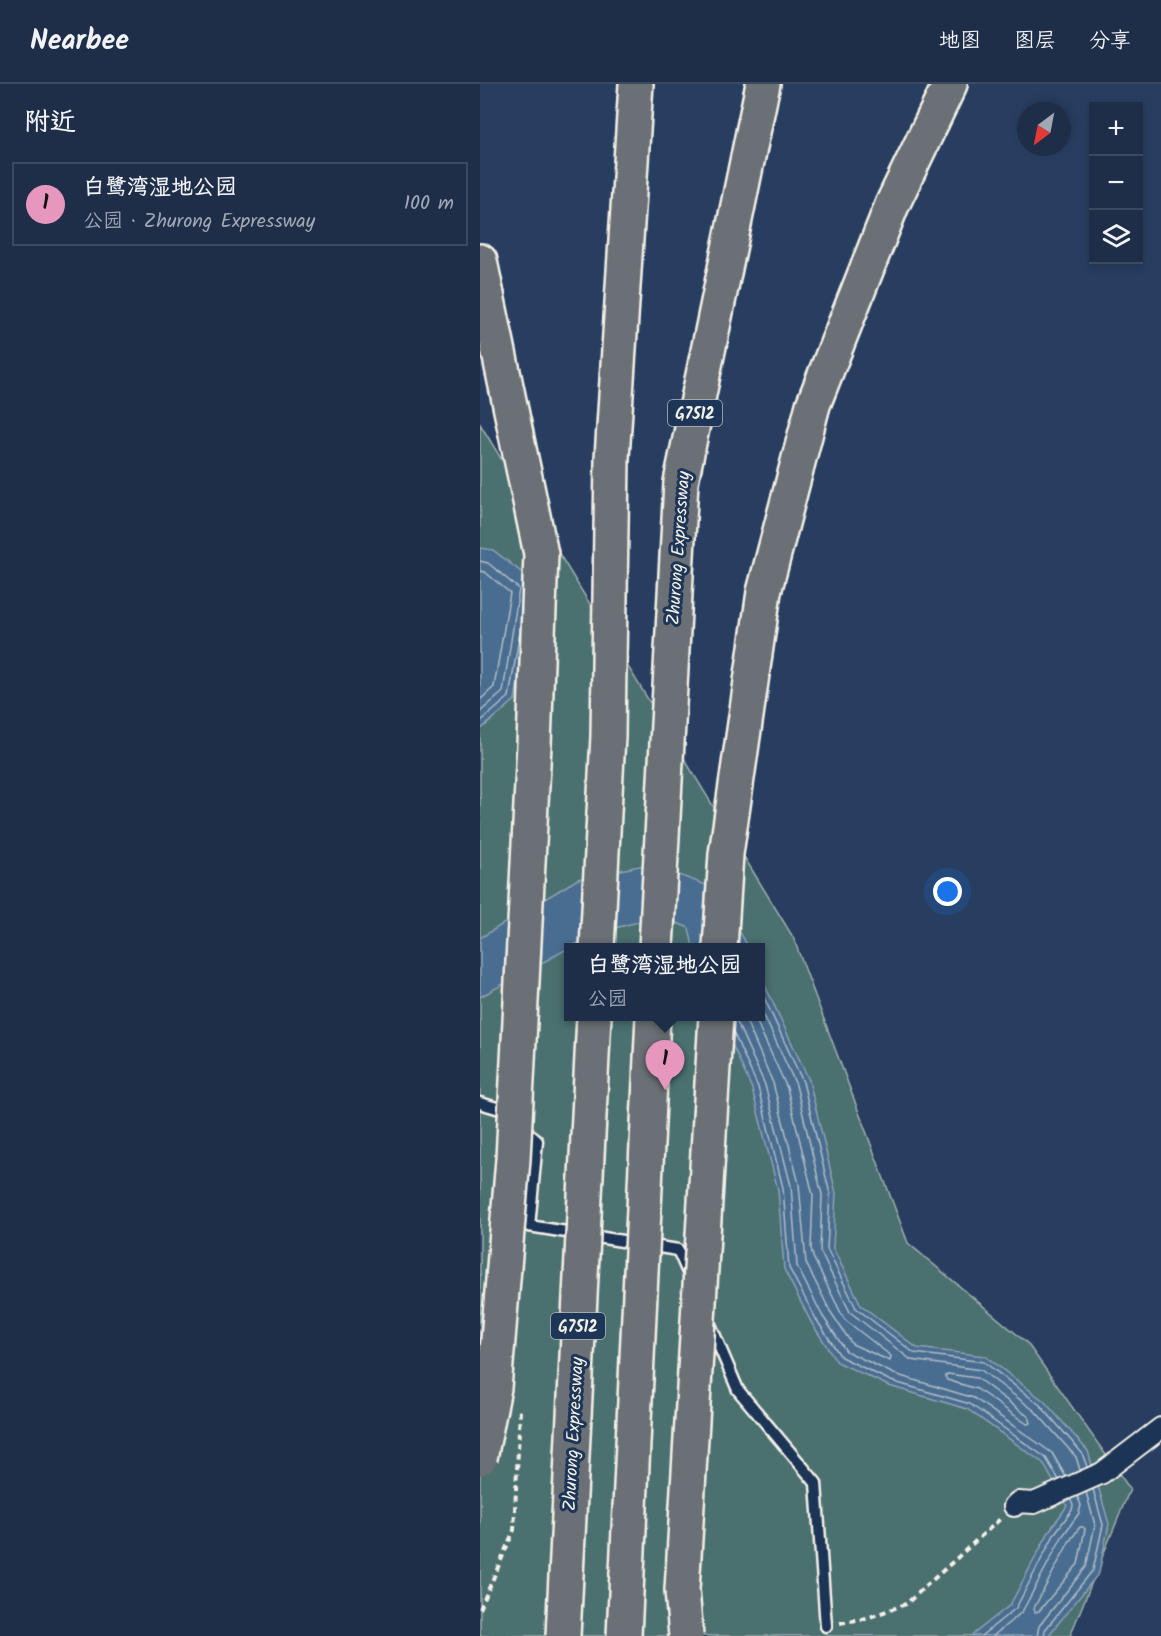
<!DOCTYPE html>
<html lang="zh">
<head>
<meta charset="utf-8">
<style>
	:root { --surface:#1e2e49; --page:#2b3a53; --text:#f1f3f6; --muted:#a1a8b4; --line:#3c4a61; --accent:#e797bd }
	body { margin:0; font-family:Kalam,"LXGW WenKai TC",sans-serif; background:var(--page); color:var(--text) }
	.controls { position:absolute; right:18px; top:18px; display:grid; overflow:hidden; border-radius:0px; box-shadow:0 3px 9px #0003 }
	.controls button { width:54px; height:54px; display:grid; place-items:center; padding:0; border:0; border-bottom:2px solid var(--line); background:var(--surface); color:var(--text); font:30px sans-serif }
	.compass { position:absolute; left:537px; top:18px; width:54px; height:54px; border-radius:50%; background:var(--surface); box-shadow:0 3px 9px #0003; rotate:212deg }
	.you { position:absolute; left:468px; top:808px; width:21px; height:21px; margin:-15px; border:4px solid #fff; border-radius:50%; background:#1a73e8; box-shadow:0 0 0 9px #1a73e833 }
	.badge { display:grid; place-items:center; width:39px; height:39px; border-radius:50%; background:var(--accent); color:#111; font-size:20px; font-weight:700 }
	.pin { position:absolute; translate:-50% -50px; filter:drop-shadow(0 2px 3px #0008) }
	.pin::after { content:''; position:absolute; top:32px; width:21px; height:18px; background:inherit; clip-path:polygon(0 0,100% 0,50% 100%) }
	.popup { position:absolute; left:84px; top:859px; width:201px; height:78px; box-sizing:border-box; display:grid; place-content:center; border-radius:0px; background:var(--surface); filter:drop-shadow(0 2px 4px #0005); font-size:20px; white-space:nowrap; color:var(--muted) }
	.popup b { font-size:22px; color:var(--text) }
	.popup::after { content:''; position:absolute; left:50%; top:100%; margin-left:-12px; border:12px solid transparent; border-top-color:var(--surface) }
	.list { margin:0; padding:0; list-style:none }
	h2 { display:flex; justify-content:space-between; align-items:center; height:78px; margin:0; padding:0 24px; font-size:26px }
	h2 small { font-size:20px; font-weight:400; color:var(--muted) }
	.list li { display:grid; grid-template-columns:39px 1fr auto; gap:18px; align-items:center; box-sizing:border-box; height:84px; margin:0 12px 12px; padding:0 12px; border:2px solid var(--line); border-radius:0px }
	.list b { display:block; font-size:22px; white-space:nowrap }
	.list p { margin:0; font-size:20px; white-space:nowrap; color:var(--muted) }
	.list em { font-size:20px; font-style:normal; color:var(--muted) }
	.icon { flex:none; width:33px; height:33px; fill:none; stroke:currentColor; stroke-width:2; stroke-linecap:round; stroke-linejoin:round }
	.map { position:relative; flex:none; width:681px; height:1552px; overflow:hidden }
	header { display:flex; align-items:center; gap:36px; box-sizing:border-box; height:84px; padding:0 30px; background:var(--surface); border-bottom:2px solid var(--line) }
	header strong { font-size:28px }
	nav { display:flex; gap:33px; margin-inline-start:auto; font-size:21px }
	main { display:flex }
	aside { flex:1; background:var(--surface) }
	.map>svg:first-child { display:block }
	.green { fill:#4c6f70; stroke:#a0b0ac; stroke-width:1.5; fill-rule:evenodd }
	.water { fill:#4a6d91; stroke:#8ea2b4; stroke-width:1.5 }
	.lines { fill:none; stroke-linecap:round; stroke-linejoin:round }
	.shore { stroke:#b0bcc5; stroke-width:1.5 }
	.lane-casing { stroke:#f4f1e8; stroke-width:15 }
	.street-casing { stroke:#f4f1e8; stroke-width:24 }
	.highway-casing { stroke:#f4f1e8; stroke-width:38 }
	.path { stroke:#f4f1e8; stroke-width:4; stroke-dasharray:6 4.5; stroke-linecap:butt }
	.lane { stroke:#1d3557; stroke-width:10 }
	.street { stroke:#1d3557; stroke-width:20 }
	.highway { stroke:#6b6f75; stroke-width:33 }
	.highway-bridge-casing { stroke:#f4f1e8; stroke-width:38; stroke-linecap:butt }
	.highway-bridge { stroke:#6b6f75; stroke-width:33 }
	.labels { text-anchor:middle; stroke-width:6; stroke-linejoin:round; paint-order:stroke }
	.shield { fill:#1d3557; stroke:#b4b9bc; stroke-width:1.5 }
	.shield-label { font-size:16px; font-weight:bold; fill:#f4f1e8 }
	.street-label { font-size:18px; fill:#f4f1e8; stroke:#1d3557 }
</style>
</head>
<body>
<header>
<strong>Nearbee</strong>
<nav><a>地图</a><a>图层</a><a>分享</a></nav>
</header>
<main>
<aside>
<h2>附近<small></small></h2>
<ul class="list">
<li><span class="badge">1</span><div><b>白鹭湾湿地公园</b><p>公园 · Zhurong Expressway</p></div><em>100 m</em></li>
</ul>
</aside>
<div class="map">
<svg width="681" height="1552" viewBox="0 0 681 1552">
	<rect width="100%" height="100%" fill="#283e61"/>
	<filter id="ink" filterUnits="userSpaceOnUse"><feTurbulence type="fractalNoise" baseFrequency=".0167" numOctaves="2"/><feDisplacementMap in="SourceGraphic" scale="12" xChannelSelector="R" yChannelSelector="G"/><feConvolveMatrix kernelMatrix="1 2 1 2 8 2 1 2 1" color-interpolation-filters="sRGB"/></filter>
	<g filter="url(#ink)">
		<path class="green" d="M0 340 313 853 428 1159 547 1259 650 1405 590 1552H0ZM89 864H281V932H89Z"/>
		<path class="water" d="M0 464 13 466 54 498 35 616 0 646Z
			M169 780 237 805 268 863H213L209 844 181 832 116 849 0 913V854L98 795Z
			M281 893 329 996 356 1109 353 1164 381 1221 437 1264 505 1272 564 1317 608 1367 629 1440 619 1489 568 1552H491L530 1521 570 1446 587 1422 563 1379 487 1325 409 1302 357 1278 331 1238 304 1185 298 1106 272 1005 240 933 281 932Z"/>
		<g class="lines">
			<path class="shore" d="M0 477 8 479 39 505 23 608 0 628
				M0 487 5 488 30 509 14 603 0 616
				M0 638 29 613 40 548
				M281 907 323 998 350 1110 347 1165 376 1224 434 1269 504 1278 560 1321 602 1369 607 1383
				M281 925 316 1001 342 1111 340 1167 370 1228 431 1276 501 1286 555 1327 596 1373 600 1386
				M254 932 285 1001 311 1102 317 1182 342 1231 366 1267 414 1290 494 1314 572 1369 586 1393
				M264 932 293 999 319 1100 326 1179 350 1227 372 1260 410 1277 411 1272 364 1235 333 1173 331 1164 333 1111 307 1004 274 932
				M253 948 278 1003 303 1104 309 1184 336 1235 361 1273 411 1297 490 1320 566 1374 579 1396
				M468 1290 497 1294 549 1333 551 1339 547 1340 497 1305 467 1296 465 1292Z
				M600 1443H603L605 1445 598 1480 559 1527 555 1528 554 1524 589 1458Z
				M501 1552 536 1524 575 1449 592 1426 593 1421 590 1415
				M513 1552 542 1528 582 1453 599 1429 601 1421 597 1412
				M557 1552 559 1542 606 1483 615 1441 606 1408
				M564 1552 565 1546 613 1486 623 1441 613 1405"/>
			<g class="lane-casing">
				<path id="lane" d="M0 1019 20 1025 29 1033
					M41 1043 57 1057 49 1142 198 1166 210 1193
					M229 1238 258 1306 336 1399 346 1542"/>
			</g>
			<g class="street-casing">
				<path id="street" d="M534 1422 538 1418 554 1419 622 1389 681 1344"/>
			</g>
			<g class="highway-casing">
				<path id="highway" d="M0 177 7 211
					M117 864 128 652 132 374 156 0
					M176 864 201 398 283 0
					M240 864 246 770 284 508 333 321 412 121 470 0"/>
			</g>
			<path class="path" d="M0 1525 34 1446 40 1326
				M360 1539 387 1534 426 1520 520 1435"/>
			<use href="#lane" class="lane"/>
			<use href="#street" class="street"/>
			<use href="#highway" class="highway"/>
			<g class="highway-bridge-casing">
				<path id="highway-bridge" d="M0 1374 14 1304 33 1075 54 661 61 470 7 211
					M83 1552 114 932
					M144 1552 173 932
					M206 1552 202 1506 236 932"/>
			</g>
			<use href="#highway-bridge" class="highway-bridge"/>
		</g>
	</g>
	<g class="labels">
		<g class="shield">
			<rect x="188" y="316" width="54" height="26" rx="4.5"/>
			<rect x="71" y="1229" width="54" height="26" rx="4.5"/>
		</g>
		<g class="shield-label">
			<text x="215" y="335">G7512</text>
			<text x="98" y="1248">G7512</text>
		</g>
		<g class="street-label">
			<text transform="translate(198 464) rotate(-86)" y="6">Zhurong Expressway</text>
			<text transform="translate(93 1350) rotate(-87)" y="6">Zhurong Expressway</text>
		</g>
	</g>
</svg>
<div class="controls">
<button>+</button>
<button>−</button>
<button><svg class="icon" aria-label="layers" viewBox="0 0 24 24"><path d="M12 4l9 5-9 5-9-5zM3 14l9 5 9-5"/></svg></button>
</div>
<svg class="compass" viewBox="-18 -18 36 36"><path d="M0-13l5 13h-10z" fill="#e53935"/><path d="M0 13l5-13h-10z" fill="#a1a8b4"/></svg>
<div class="you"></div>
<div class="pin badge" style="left:185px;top:1006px">1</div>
<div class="popup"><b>白鹭湾湿地公园</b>公园</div>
</div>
</main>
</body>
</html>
